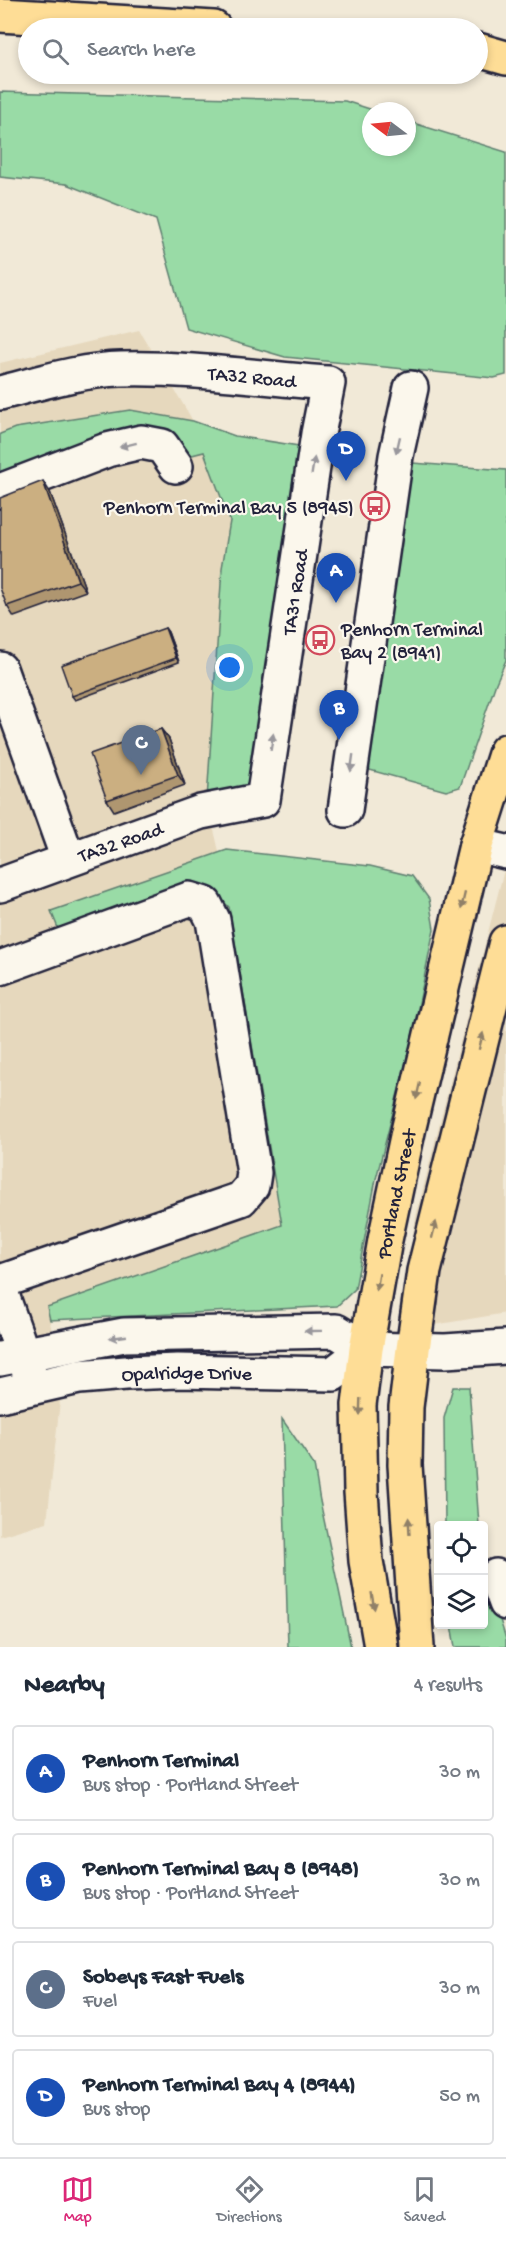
<!DOCTYPE html>
<html lang="en">
<head>
<meta charset="utf-8">
<style>
	:root { --surface:#fff; --page:#f6f6f7; --text:#1f2937; --muted:#747a83; --line:#e0e1e3; --accent:#db2777 }
	body { margin:0; font-family:"Gochi Hand",sans-serif; background:var(--page); color:var(--text) }
	.controls { position:absolute; right:18px; bottom:18px; display:grid; overflow:hidden; border-radius:6px; box-shadow:0 3px 9px #0003 }
	.controls button { width:54px; height:54px; display:grid; place-items:center; padding:0; border:0; border-bottom:2px solid var(--line); background:var(--surface); color:var(--text); font:30px sans-serif }
	.compass { position:absolute; left:362px; top:102px; width:54px; height:54px; border-radius:50%; background:var(--surface); box-shadow:0 3px 9px #0003; rotate:286deg }
	.you { position:absolute; left:230px; top:668px; width:21px; height:21px; margin:-15px; border:4px solid #fff; border-radius:50%; background:#1a73e8; box-shadow:0 0 0 9px #1a73e833 }
	.badge { display:grid; place-items:center; width:39px; height:39px; border-radius:50%; background:var(--accent); color:#fff; font-size:20px; font-weight:700 }
	.pin { position:absolute; translate:-50% -50px; filter:drop-shadow(0 2px 3px #0008) }
	.pin::after { content:''; position:absolute; top:32px; width:21px; height:18px; background:inherit; clip-path:polygon(0 0,100% 0,50% 100%) }
	.list { margin:0; padding:0; list-style:none }
	h2 { display:flex; justify-content:space-between; align-items:center; height:78px; margin:0; padding:0 24px; font-size:26px }
	h2 small { font-size:20px; font-weight:400; color:var(--muted) }
	.list li { display:grid; grid-template-columns:39px 1fr auto; gap:18px; align-items:center; box-sizing:border-box; height:96px; margin:0 12px 12px; padding:0 12px; border:2px solid var(--line); border-radius:6px }
	.list b { display:block; font-size:22px; white-space:nowrap }
	.list p { margin:0; font-size:20px; white-space:nowrap; color:var(--muted) }
	.list em { font-size:20px; font-style:normal; color:var(--muted) }
	.icon { flex:none; width:33px; height:33px; fill:none; stroke:currentColor; stroke-width:2; stroke-linecap:round; stroke-linejoin:round }
	.map { position:relative; flex:none; width:506px; height:1647px; overflow:hidden }
	.search { position:absolute; background:var(--surface); box-shadow:0 3px 9px #0003; left:18px; right:18px; top:18px; height:66px; display:flex; align-items:center; gap:15px; box-sizing:border-box; padding:0 21px; border-radius:33px; color:var(--muted); font-size:22px }
	.sheet { height:510px; background:var(--surface) }
	nav { display:flex; justify-content:space-around; align-items:center; box-sizing:border-box; height:84px; border-top:2px solid var(--line); background:var(--surface); font-size:16px; color:var(--muted) }
	nav a { display:grid; justify-items:center; gap:3px }
	nav .on { color:var(--accent) }
	.map>svg:first-child { display:block }
	.built { fill:#e6d8bd }
	.green { fill:#99dba6; stroke:#5e7e70; stroke-width:1.5 }
	.lines { fill:none; stroke-linecap:round; stroke-linejoin:round }
	.minor-casing { stroke:#22223b; stroke-width:38 }
	.major-casing { stroke:#22223b; stroke-width:38 }
	.highway-casing { stroke:#22223b; stroke-width:38 }
	.minor { stroke:#fbf7ec; stroke-width:33 }
	.major { stroke:#fedd96; stroke-width:33 }
	.highway { stroke:#fedd96; stroke-width:33 }
	.wall { fill:#af966f; stroke:#22223b; stroke-width:1.5 }
	.shaded-wall { fill:#8e7a5a; stroke:#22223b; stroke-width:1.5 }
	.building { fill:#cbaf81; stroke:#22223b; stroke-width:1.5 }
	.oneway { fill:#99979c }
	.oneway2 { fill:#908068 }
	.labels { text-anchor:middle; stroke-width:4.5; stroke-linejoin:round; paint-order:stroke }
	.street-label { font-size:20px; fill:#22223b; stroke:#fbf7ec }
	.poi-label { font-size:20px; fill:#22223b; stroke:#fbf7ec; text-anchor:end }
</style>
</head>
<body>
<div class="map">
<svg width="506" height="1647" viewBox="0 0 506 1647">
	<rect width="100%" height="100%" fill="#f1e9d7"/>
	<filter id="ink" filterUnits="userSpaceOnUse"><feTurbulence type="fractalNoise" baseFrequency=".0167" numOctaves="2"/><feDisplacementMap in="SourceGraphic" scale="12" xChannelSelector="R" yChannelSelector="G"/><feConvolveMatrix kernelMatrix="1 2 1 2 8 2 1 2 1" color-interpolation-filters="sRGB"/></filter>
	<g filter="url(#ink)">
		<path class="built" d="M139 330 193 421 230 521 222 568 207 800 221 860 282 1226 47 1307 62 1382 47 1522 0 1536V363Z
			M506 862V1313L398 1331 416 1216Z"/>
		<path class="green" d="M0 92 345 101 376 111H371V147H407V121L506 152V375L494 378 285 357 186 328 156 220 66 184 0 177Z
			M130 410 193 421 235 436 299 446 315 462 264 777 244 789 207 800 222 568 230 521 204 452 184 457 178 442 0 480V434L15 428Z
			M412 463 506 470V660L496 683 460 787 446 791 366 769Z
			M227 850 370 866 412 876 429 899 434 929 412 1038 376 1179 355 1289 337 1306 50 1320 47 1307 282 1225 229 907 212 890 187 888 58 928 51 911Z
			M453 1387H469L479 1525H445L444 1418Z
			M282 1419 314 1465 320 1501 351 1647H288Z
			M484 1569 506 1639V1647H455L451 1625 484 1624Z"/>
		<g class="lines">
			<g class="minor-casing">
				<g id="minor">
					<path id="s1" d="M0 393C40 383 80 370 121 369 188 367 261 378 328 383L318 434 263 800 201 812 0 885"/>
					<path d="M0 491 107 450 141 442 162 446 176 466"/>
					<path d="M0 669 68 859"/>
					<path d="M345 810 396 456 411 388"/>
					<path d="M476 845 506 852"/>
					<path d="M0 968 189 899 205 904 213 920 254 1173 252 1186 241 1199 0 1282"/>
					<path d="M0 1289 30 1375"/>
					<path d="M0 1359 124 1335 336 1331 366 1349 445 1351 506 1347"/>
					<path id="s2" d="M0 1395 79 1377 126 1373 178 1371 333 1374 366 1349"/>
					<path d="M496 1576 506 1603"/>
				</g>
			</g>
			<g class="major-casing">
				<g id="major">
					<path id="s3" d="M381 1647 366 1561 361 1492 359 1405 366 1349 385 1240 409 1127 476 845 506 751"/>
					<path d="M417 1647 405 1465 406 1407 413 1349 424 1271 506 942"/>
				</g>
			</g>
			<g class="highway-casing">
				<path id="highway" d="M0 15 214 28
					M478 50 506 58"/>
			</g>
			<use href="#minor" class="minor"/>
			<use href="#major" class="major"/>
			<use href="#highway" class="highway"/>
		</g>
		<path class="wall" d="M50 492 86 591 14 617 7 606Z
			M165 628 168 632 179 662 75 700 72 696Z
			M161 729 169 739 185 785 114 811 107 800Z"/>
		<path class="shaded-wall" d="M43 481 50 492 86 591 78 581Z
			M165 628 168 632 179 662 176 658Z
			M161 729 169 739 185 785 178 775Z"/>
		<path class="building" d="M43 481 78 581 7 606 0 588V498Z
			M165 628 176 658 72 696 61 665Z
			M161 729 178 775 107 800 90 754Z"/>
		<defs><path id="oneway-solid" d="M-6-.8H1V-3.2L6.5 0L1 3.2V.8H-6Z" transform="scale(1.5)"/></defs>
		<g class="oneway">
			<use href="#oneway-solid" transform="translate(128 445) rotate(166)"/>
			<use href="#oneway-solid" transform="translate(398 445) rotate(103)"/>
			<use href="#oneway-solid" transform="translate(313 466) rotate(-81)"/>
			<use href="#oneway-solid" transform="translate(272 742) rotate(-81)"/>
			<use href="#oneway-solid" transform="translate(352 763) rotate(98)"/>
			<use href="#oneway-solid" transform="translate(313 1331) rotate(179)"/>
			<use href="#oneway-solid" transform="translate(118 1337) rotate(172)"/>
		</g>
		<g class="oneway2">
			<use href="#oneway-solid" transform="translate(463 901) rotate(103)"/>
			<use href="#oneway-solid" transform="translate(481 1041) rotate(-76)"/>
			<use href="#oneway-solid" transform="translate(418 1091) rotate(103)"/>
			<use href="#oneway-solid" transform="translate(434 1230) rotate(-76)"/>
			<use href="#oneway-solid" transform="translate(378 1282) rotate(100)"/>
			<use href="#oneway-solid" transform="translate(360 1407) rotate(92)"/>
			<use href="#oneway-solid" transform="translate(409 1526) rotate(-93)"/>
			<use href="#oneway-solid" transform="translate(373 1601) rotate(80)"/>
		</g>
	</g>
	<defs>
		<g id="bus-ring" transform="scale(1.5)"><circle r="9.5" fill="#fbf7ec" stroke="#d1495b" stroke-width="1.5"/><path d="M-5-6H5V4H4V6H2V4H-2V6H-4V4H-5ZM-3.5-4V0h7V-4ZM-3.5 1.2v1.5H-2V1.2ZM2 1.2v1.5H3.5V1.2Z" fill="#d1495b"/></g>
	</defs>
	<g fill-rule="evenodd">
		<use href="#bus-ring" x="375" y="506"/>
		<use href="#bus-ring" x="320" y="640"/>
	</g>
	<g class="labels">
		<g class="street-label">
			<text dy="7" stroke="none"><textPath href="#s1" startOffset="255">TA32 Road</textPath></text>
			<text transform="translate(294 592) rotate(-81)" y="7">TA31 Road</text>
			<text transform="translate(120 841) rotate(-19)" y="7">TA32 Road</text>
			<text dy="7" stroke="none"><textPath href="#s3" startOffset="458">Portland Street</textPath></text>
			<text dy="7" stroke="none"><textPath href="#s2" startOffset="189">Opalridge Drive</textPath></text>
		</g>
		<g class="poi-label">
			<text x="354" y="513">Penhorn Terminal Bay 5 (8945)</text>
			<text x="341" y="635" text-anchor="start">Penhorn Terminal<tspan x="341" dy="23">Bay 2 (8941)</tspan></text>
		</g>
	</g>
</svg>
<div class="controls">
<button><svg class="icon" aria-label="locate" viewBox="0 0 24 24"><circle cx="12" cy="12" r="6"/><path d="M12 2v4M12 18v4M2 12h4M18 12h4"/></svg></button>
<button><svg class="icon" aria-label="layers" viewBox="0 0 24 24"><path d="M12 4l9 5-9 5-9-5zM3 14l9 5 9-5"/></svg></button>
</div>
<svg class="compass" viewBox="-18 -18 36 36"><path d="M0-13l5 13h-10z" fill="#e53935"/><path d="M0 13l5-13h-10z" fill="#747a83"/></svg>
<div class="you"></div>
<div class="pin badge" style="left:336px;top:603px;background:#1a4fb4">A</div>
<div class="pin badge" style="left:339px;top:740px;background:#1a4fb4">B</div>
<div class="pin badge" style="left:141px;top:775px;background:#5c6f8a">C</div>
<div class="pin badge" style="left:346px;top:481px;background:#1a4fb4">D</div>
<div class="search"><svg class="icon" aria-label="search" viewBox="0 0 24 24"><circle cx="10" cy="10" r="6"/><path d="M15 15l6 6"/></svg>Search here</div>
</div>
<section class="sheet">
<h2>Nearby<small>4 results</small></h2>
<ul class="list">
<li><span class="badge" style="background:#1a4fb4">A</span><div><b>Penhorn Terminal</b><p>Bus stop · Portland Street</p></div><em>30 m</em></li>
<li><span class="badge" style="background:#1a4fb4">B</span><div><b>Penhorn Terminal Bay 8 (8948)</b><p>Bus stop · Portland Street</p></div><em>30 m</em></li>
<li><span class="badge" style="background:#5c6f8a">C</span><div><b>Sobeys Fast Fuels</b><p>Fuel</p></div><em>30 m</em></li>
<li><span class="badge" style="background:#1a4fb4">D</span><div><b>Penhorn Terminal Bay 4 (8944)</b><p>Bus stop</p></div><em>50 m</em></li>
</ul>
</section>
<nav>
<a class="on"><svg class="icon" aria-label="map" viewBox="0 0 24 24"><path d="M3 6l6-2 6 2 6-2v14l-6 2-6-2-6 2zM9 4v14M15 6v14"/></svg>Map</a>
<a><svg class="icon" aria-label="directions" viewBox="0 0 24 24"><path d="M12 3l9 9-9 9-9-9zM9 14v-3h6M13 9l2 2-2 2"/></svg>Directions</a>
<a><svg class="icon" aria-label="saved" viewBox="0 0 24 24"><path d="M7 4h10v16l-5-4-5 4z"/></svg>Saved</a>
</nav>
</body>
</html>
